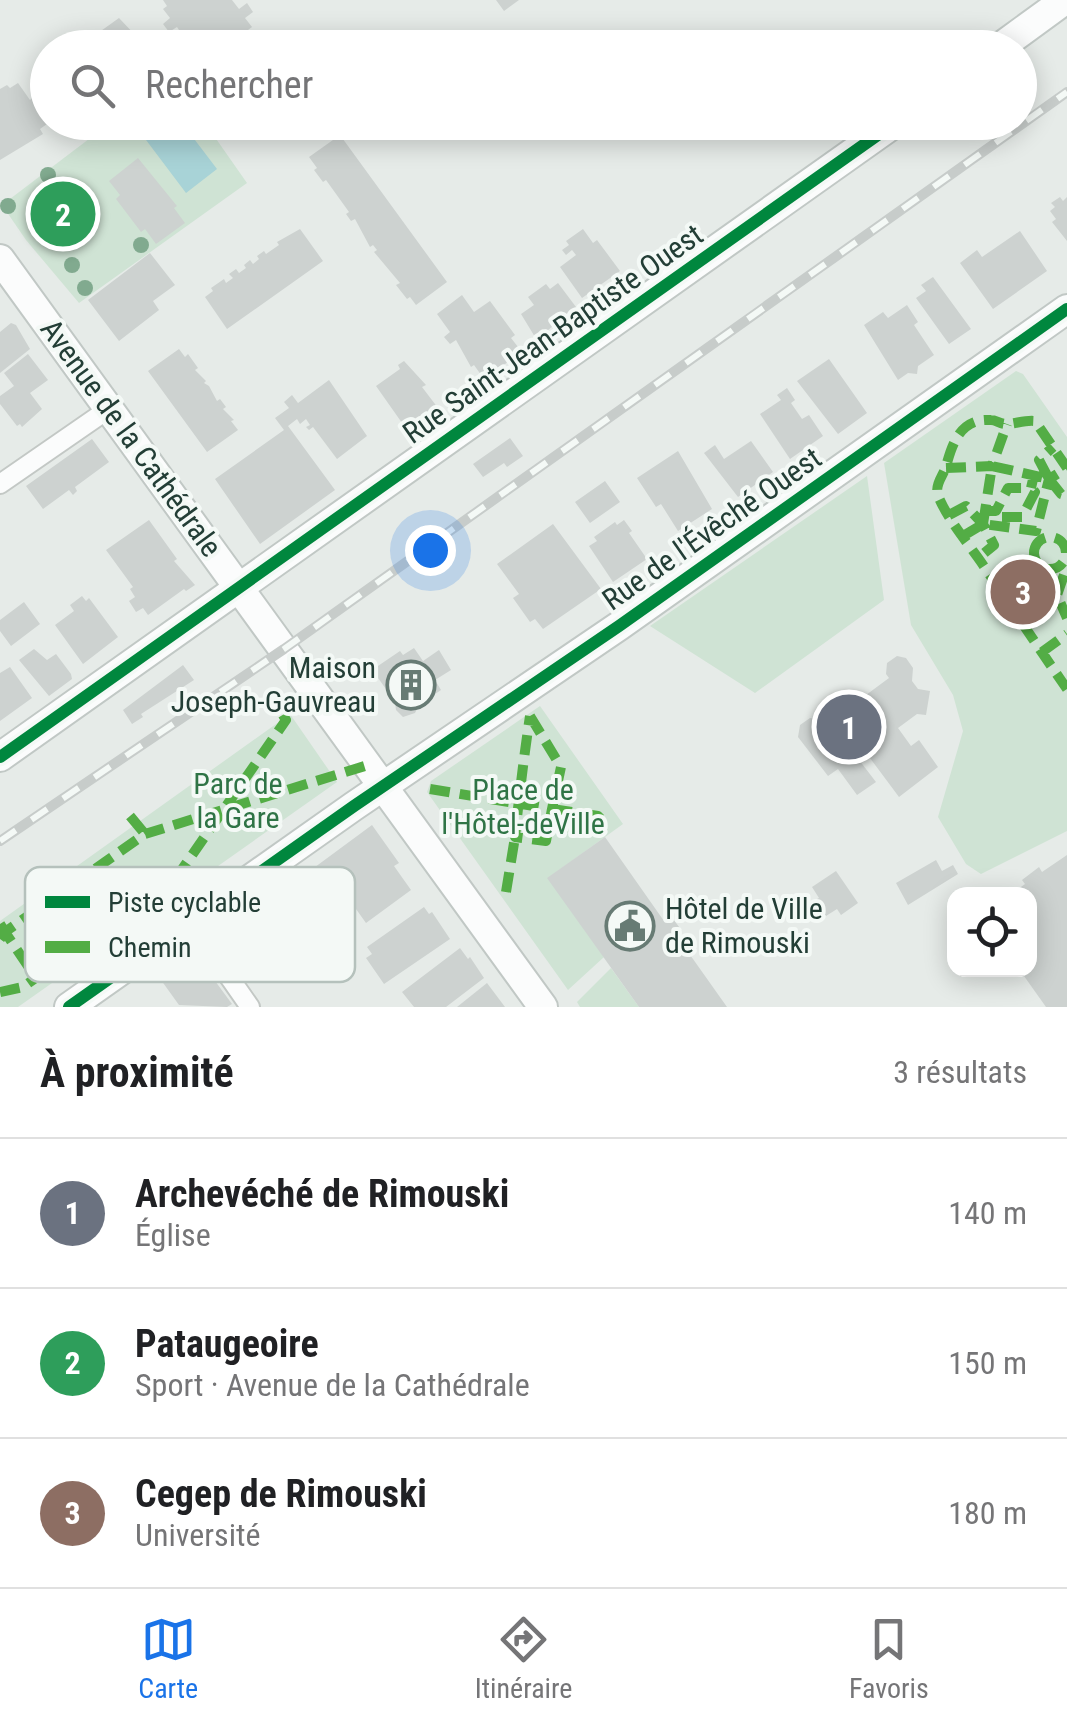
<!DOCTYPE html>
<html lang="fr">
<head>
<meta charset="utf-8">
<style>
	:root { --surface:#fff; --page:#f6f6f6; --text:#202124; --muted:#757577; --line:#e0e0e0; --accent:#1a73e8 }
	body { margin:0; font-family:"Roboto Condensed",sans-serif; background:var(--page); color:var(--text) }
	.controls { position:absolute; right:30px; bottom:30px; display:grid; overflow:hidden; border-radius:20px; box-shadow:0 5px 25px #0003 }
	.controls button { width:90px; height:90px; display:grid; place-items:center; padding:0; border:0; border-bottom:2px solid var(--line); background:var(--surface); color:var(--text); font:50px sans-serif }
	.you { position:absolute; left:430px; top:550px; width:35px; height:35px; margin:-25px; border:8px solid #fff; border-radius:50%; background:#1a73e8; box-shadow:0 0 0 15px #1a73e833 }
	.badge { display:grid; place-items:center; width:65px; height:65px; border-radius:50%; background:var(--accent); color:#fff; font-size:32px; font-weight:700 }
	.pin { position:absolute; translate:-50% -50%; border:5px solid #fff; box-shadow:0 2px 10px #0006 }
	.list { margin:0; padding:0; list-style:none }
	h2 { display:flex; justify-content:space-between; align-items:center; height:130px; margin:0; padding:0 40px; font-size:42px }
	h2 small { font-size:32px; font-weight:400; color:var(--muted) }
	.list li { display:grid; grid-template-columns:65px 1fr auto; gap:30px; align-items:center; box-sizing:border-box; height:150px; padding:0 40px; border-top:2px solid var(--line) }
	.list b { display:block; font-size:38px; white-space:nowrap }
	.list p { margin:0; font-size:32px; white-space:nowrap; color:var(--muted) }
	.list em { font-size:32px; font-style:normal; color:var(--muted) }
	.icon { flex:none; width:55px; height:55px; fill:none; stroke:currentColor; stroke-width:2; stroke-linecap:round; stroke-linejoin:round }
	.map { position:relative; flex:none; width:1067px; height:1007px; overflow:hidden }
	.search { position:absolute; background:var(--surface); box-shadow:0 5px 25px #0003; left:30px; right:30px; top:30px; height:110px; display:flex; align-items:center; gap:25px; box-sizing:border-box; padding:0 35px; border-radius:55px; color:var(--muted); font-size:38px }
	.sheet { height:580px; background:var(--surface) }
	nav { display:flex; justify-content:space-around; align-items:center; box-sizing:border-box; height:140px; border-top:2px solid var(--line); background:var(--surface); font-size:28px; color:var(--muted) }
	nav a { display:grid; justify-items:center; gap:5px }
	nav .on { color:var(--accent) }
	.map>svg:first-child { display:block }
	.green { fill:#cfe3d4 }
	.water { fill:#a8d3d7 }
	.building { fill:#cdd2d0 }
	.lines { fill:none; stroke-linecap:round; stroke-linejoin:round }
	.street-casing { stroke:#c3c8c5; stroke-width:22 }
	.secondary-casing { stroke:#c1c8c5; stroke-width:32 }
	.street { stroke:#fbfcfc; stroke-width:18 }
	.secondary { stroke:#fbfcfc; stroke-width:28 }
	.rail-casing { stroke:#c7ccca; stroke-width:10 }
	.rail { stroke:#f4f9f6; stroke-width:6; stroke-dasharray:19; stroke-linecap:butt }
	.quiet { stroke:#53ad45; stroke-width:10; stroke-dasharray:20 10; stroke-linecap:butt }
	.cycleway-casing { stroke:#f4f9f6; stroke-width:19 }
	.cycleway { stroke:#00873e; stroke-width:12 }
	.tree { fill:#81aa8f }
	.labels { text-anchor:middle; stroke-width:8; stroke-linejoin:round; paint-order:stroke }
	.street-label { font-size:30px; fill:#233e36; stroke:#f4f9f6 }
	.poi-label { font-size:30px; fill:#233e36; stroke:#f4f9f6; text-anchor:end }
	.park-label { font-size:30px; fill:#2f7446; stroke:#f4f9f6 }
	.key { fill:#f4f9f6; stroke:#b5c1bc; stroke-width:2.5 }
	.key-label { font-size:28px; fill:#233e36 }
</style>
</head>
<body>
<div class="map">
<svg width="1067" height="1007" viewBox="0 0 1067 1007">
	<rect width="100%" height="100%" fill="#e6ebe8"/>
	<path class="green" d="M110 123H205L247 183 79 303 26 240 2 205Z
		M1016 371 1023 374 1067 437V831L981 874 966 864 938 817 963 731 953 695 911 625 884 463Z
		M867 476 884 600 755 693 650 626Z
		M540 706 623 824 548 878 604 957 568 990 427 792 431 781Z
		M290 714 337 782 18 1007H0V921Z
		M611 968 639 1007H580L577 1002Z"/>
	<path class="water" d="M145 122 182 123 217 169 186 193 137 128Z
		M67 188 89 219 59 240 37 210Z"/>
	<path class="building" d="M163 0H232L239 9 247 3 253 12 245 18 252 27 248 30 251 34 255 31 264 44 272 38 279 48H198L187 33 183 36 177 27 169 32 163 24 170 18 163 9 167 6Z
		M496 0H519L504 11Z
		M119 18 138 38 135 40 140 48H77Z
		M18 83 30 100 33 97 41 107 37 110 47 124 40 129 43 134 0 160V89L7 85 10 88Z
		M252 122H287L264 139Z
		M340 135 447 282 416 305 410 297 407 299 396 285 400 283 374 252 377 250 373 245 370 247 355 219 351 221 346 214 349 212 326 180 323 182 314 170 317 168 309 157Z
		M138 158 177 206 174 208 185 223 156 244 145 229 141 232 116 199 120 195 109 181Z
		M1060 197 1063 201 1067 197V241L1052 222 1056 219 1050 211 1055 207 1051 203Z
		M300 229 323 261 227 329 205 297 213 291 211 288 224 279 226 283 233 278 229 274 236 269 239 273 246 268 244 265 250 260 253 264 259 259 257 256 264 251 266 254 279 245 277 242Z
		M583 229 593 243 597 240 620 271 582 298 560 267 576 255 572 250 566 255 562 250 569 245 566 241Z
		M1020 231 1047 271 993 309 960 263 977 250 982 257Z
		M150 253 175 285 153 301 159 310 119 341 88 300Z
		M933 277 971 329 949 344 916 298 926 291 921 285Z
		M558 283 576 307 547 331 546 329 535 337 521 314 534 305 528 297 546 284 550 289Z
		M462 295 474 312 490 301 515 335 511 338 522 352 484 379 474 365 471 367 456 340 450 344 444 337 450 332 437 314Z
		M907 305 918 322 914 325 934 355 918 366 917 374 908 373 898 380 864 325 883 312 888 318Z
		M11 323 16 325 30 349 0 373V332Z
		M179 349 185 357 188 354 198 368 195 370 206 381 204 383 209 386 217 401 220 399 226 407 223 409 234 420 231 421 238 430 207 452 148 371Z
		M28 354 48 380 30 393 42 409 22 427 20 424 17 426 0 404V396L14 386 4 373Z
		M829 359 867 413 838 434 797 381Z
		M404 361 426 385 422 387 438 408 417 427 415 424 407 430 376 386 400 369 398 365Z
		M329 380 367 436 337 459 313 427 309 430 306 427 310 425 306 419 300 424 297 419 288 426 335 490 260 544 215 479 284 430 275 418 289 408 284 402 292 395 298 403Z
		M787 388 795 400 791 403 802 419 809 415 823 436 790 459 760 414 781 400 777 395Z
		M510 438 523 456 507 467 504 463 483 477 473 464Z
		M92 439 109 462 75 487 77 491 73 495 69 490 43 509 26 486Z
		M751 441 773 472 738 497 704 453 715 445 724 459Z
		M678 451 712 509 678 531 661 504 656 507 637 478Z
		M605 481 620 502 590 523 575 502Z
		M149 520 177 559 174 561 195 585 186 591 184 589 148 615 143 608 136 612 129 601 135 597 130 589 133 587 106 550Z
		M624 520 632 531 629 533 647 559 613 582 589 546 597 541 594 537 615 522 617 525Z
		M553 524 601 589 543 629 535 619 530 622 513 598 519 594 497 564Z
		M82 596 86 601 89 598 118 637 83 664 55 625 74 611 70 605Z
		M24 602 40 624 11 646 0 631V620Z
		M414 648 423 661 439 650 451 670 435 680 441 690 419 705 415 713 403 717 396 710 395 702 376 675 375 668 400 651 403 655Z
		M34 649 47 660 56 654 71 674 72 679 49 696 19 660Z
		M897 656 906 658 913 668 912 681 918 689 930 691 926 715 917 714 898 728 911 746 919 740 938 767 899 797 864 750 856 756 876 782 857 795 838 769 828 776 798 737 800 725 810 718 820 720 824 726 889 678 886 674 887 663Z
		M183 665 194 680 141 714 143 717 132 724 123 710Z
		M10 667 32 698 0 721V673Z
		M372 825 399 863 394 866 411 890 366 923 341 888 335 892 342 901 331 909 325 901 308 913 288 887Z
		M605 837 664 921 671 916 682 931 676 935 727 1007H639L547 878Z
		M1067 855V1007H1046L1019 969H1030V894H1011L1025 884 1022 880 1039 867 1042 872Z
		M936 860 942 871 953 865 958 874 908 905 896 883Z
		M836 871 858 903 841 915 837 909 826 916 815 900 819 898 812 887Z
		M424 907 429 914 432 912 450 939 384 984 366 958 372 954 367 947Z
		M460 948 468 959 470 957 484 978 446 1007H414L402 992Z
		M196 955 232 1004 227 1007 179 1005 161 980Z
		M487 983 505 1007H457Z"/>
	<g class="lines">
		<g class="street-casing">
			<path id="street" d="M0 484 110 408
				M190 921 250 1007"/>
		</g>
		<g class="secondary-casing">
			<path id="secondary" d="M999 48 1065 0
				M0 259 543 1007
				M0 757 896 122
				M69 1007 354 806 619 626 1067 309"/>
		</g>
		<use href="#street" class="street"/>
		<use href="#secondary" class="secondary"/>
		<g class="rail-casing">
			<path id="rail" d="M0 841 284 649 1067 92"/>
		</g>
		<use href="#rail" class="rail"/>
		<path class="quiet" d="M946 468 992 466 1007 424
			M1049 479 1061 494 1067 496
			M985 511H996L1008 488H1031L1034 475
			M949 515 966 506 983 524 994 545 978 558
			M1002 517H1022L1035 492 1031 488
			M983 524 992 466 1049 479 1039 460 1053 447
			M963 536 983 524 1036 531 1049 479 1067 468 1035 421C1024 420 1015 424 1006 424 1000 424 996 420 991 420 962 418 953 441 947 463 944 477 933 483 939 498 949 521 967 542 981 562 1010 605 1038 647 1067 689
			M1034 553a16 16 0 1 1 32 0a16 16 0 1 1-32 0Z
			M1064 575 1057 595 1067 618
			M1042 652 1067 634
			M530 716 561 767 552 809 568 832
			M430 789 552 809 546 841 515 837C519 797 524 756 530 716
			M552 809 598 816 605 823
			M130 816 145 834
			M176 878 202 912
			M506 892 515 837
			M0 924 5 932 145 834 368 765
			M0 939 5 932 36 978
			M0 992 23 987 176 878 286 720 279 709"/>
		<g class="cycleway-casing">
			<path id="cycleway" d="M0 757 896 122
				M69 1007 354 806 619 626 1067 309"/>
		</g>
		<use href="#cycleway" class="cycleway"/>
	</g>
	<g class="tree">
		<circle cx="48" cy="175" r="8"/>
		<circle cx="8" cy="206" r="8"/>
		<circle cx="141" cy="245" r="8"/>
		<circle cx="72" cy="265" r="8"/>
		<circle cx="85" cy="288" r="8"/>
	</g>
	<defs>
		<g id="building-ring" transform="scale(2.5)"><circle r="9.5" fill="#f4f9f6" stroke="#677b74" stroke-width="1.5"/><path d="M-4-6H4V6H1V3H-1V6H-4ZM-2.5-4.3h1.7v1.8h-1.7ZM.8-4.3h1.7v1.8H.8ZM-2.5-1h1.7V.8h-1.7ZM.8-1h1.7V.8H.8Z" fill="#677b74"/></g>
		<g id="civic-ring" transform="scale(2.5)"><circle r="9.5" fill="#f4f9f6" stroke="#677b74" stroke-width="1.5"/><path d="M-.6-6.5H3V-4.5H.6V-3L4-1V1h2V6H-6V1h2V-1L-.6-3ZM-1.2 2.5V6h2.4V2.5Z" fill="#677b74"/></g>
	</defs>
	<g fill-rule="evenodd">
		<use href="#building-ring" x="411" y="685"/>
		<use href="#civic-ring" x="630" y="926"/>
	</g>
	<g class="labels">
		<g class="street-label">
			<text transform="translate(553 334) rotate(-35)" y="10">Rue Saint-Jean-Baptiste Ouest</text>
			<text transform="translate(131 438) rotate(54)" y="10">Avenue de la Cathédrale</text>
			<text transform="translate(712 529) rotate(-35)" y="10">Rue de l'Évêché Ouest</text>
		</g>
		<g class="poi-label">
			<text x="376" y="678">Maison<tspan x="376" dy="34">Joseph-Gauvreau</tspan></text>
			<text x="665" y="919" text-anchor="start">Hôtel de Ville<tspan x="665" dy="34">de Rimouski</tspan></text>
		</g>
		<g class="park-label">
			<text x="238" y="794">Parc de<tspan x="238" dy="34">la Gare</tspan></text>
			<text x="523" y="800">Place de<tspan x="523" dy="34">l'Hôtel-deVille</tspan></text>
		</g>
	</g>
	<rect x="25" y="867" width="330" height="115" rx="15" class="key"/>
	<rect x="45" y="896" width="45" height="12" fill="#00873e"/>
	<rect x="45" y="941" width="45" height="12" fill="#53ad45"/>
	<g class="key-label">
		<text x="108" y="912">Piste cyclable</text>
		<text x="108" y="957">Chemin</text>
	</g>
</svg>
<div class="controls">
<button><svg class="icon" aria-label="locate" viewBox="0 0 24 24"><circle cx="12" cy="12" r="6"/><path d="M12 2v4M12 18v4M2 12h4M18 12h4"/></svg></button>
</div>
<div class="you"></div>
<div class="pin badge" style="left:849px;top:727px;background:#6b7280">1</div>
<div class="pin badge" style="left:63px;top:214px;background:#2e9e5b">2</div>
<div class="pin badge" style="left:1023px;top:592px;background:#8d6e63">3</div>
<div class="search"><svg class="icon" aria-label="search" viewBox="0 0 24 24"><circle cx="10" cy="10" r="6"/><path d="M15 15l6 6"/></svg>Rechercher</div>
</div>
<section class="sheet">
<h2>À proximité<small>3 résultats</small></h2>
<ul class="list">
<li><span class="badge" style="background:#6b7280">1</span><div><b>Archevéché de Rimouski</b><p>Église</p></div><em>140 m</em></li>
<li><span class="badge" style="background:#2e9e5b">2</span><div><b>Pataugeoire</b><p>Sport · Avenue de la Cathédrale</p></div><em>150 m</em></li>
<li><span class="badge" style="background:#8d6e63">3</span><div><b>Cegep de Rimouski</b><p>Université</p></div><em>180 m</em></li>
</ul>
</section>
<nav>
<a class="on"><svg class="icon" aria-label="map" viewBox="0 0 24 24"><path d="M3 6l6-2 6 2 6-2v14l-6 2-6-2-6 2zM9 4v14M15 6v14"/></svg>Carte</a>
<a><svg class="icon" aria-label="directions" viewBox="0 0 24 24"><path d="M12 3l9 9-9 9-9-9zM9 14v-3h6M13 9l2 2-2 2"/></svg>Itinéraire</a>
<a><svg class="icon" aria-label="saved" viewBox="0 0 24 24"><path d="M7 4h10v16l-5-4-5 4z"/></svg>Favoris</a>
</nav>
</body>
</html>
